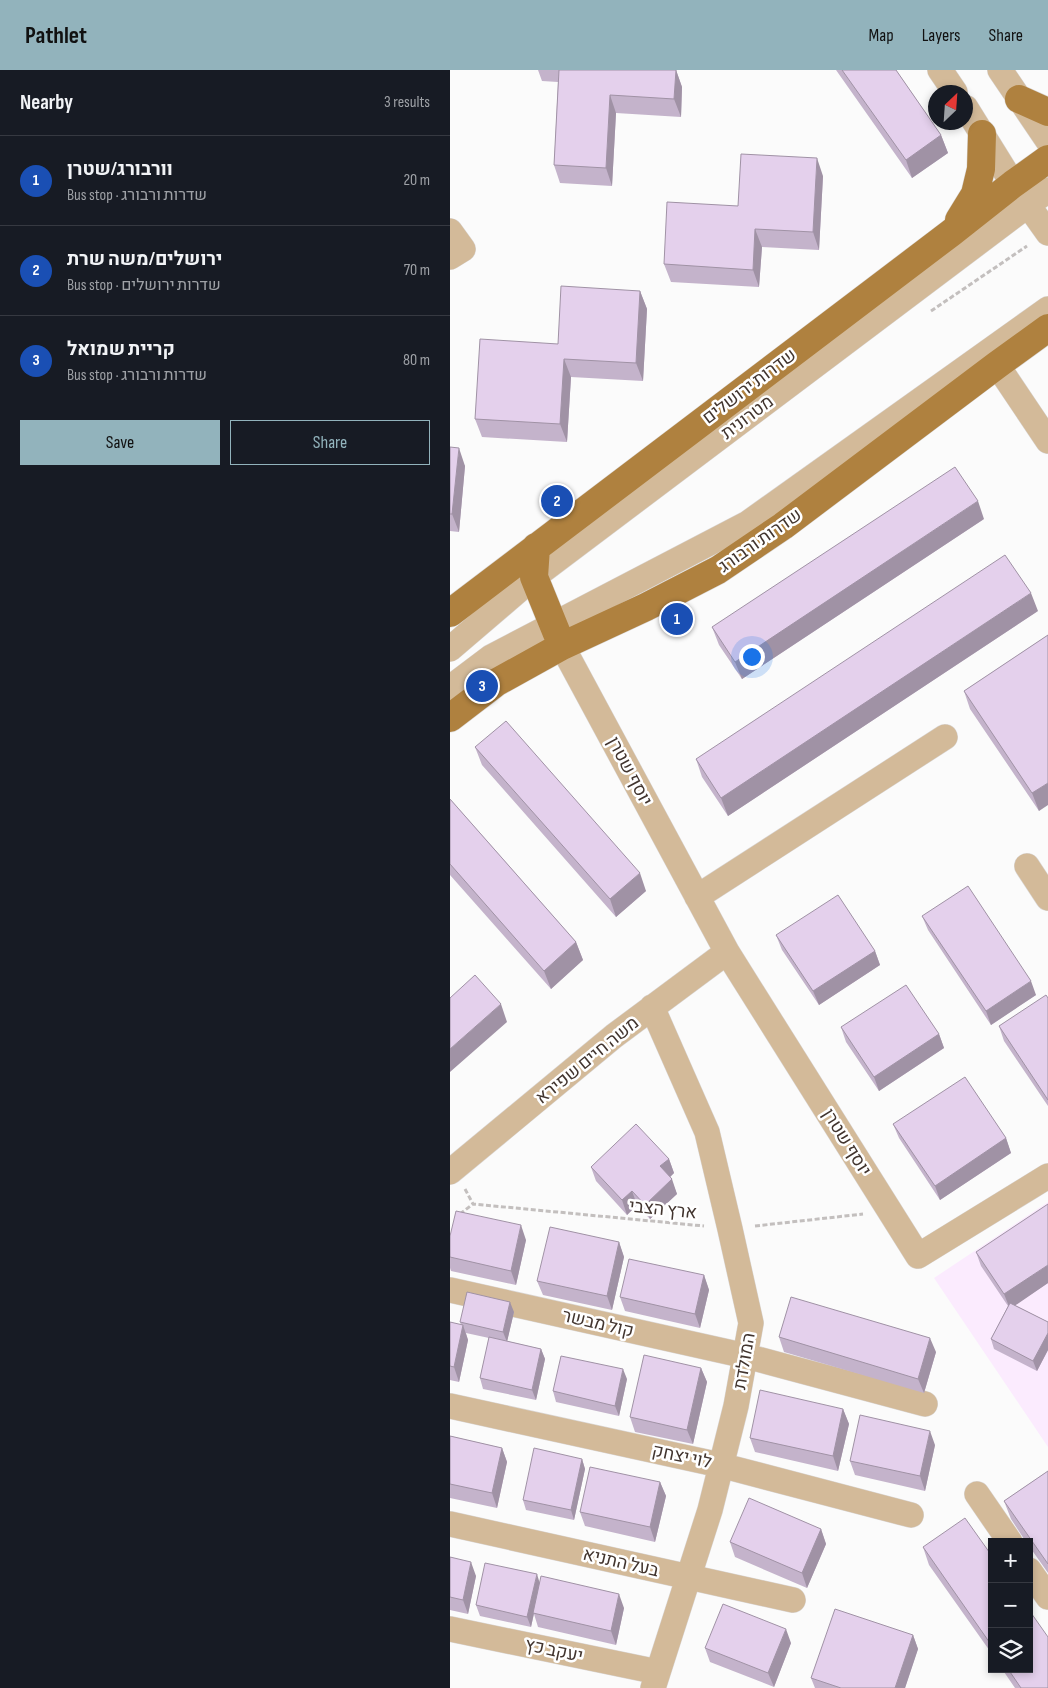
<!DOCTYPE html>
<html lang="en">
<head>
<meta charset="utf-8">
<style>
	:root { --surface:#171b24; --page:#20242c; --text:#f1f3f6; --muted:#9ea1a6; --line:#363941; --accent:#92b3bc }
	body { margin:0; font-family:"Sofia Sans Condensed",Heebo,sans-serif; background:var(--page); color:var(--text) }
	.controls { position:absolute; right:15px; bottom:15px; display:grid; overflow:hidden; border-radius:0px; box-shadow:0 2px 8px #0003 }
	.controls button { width:45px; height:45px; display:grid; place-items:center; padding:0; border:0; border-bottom:1px solid var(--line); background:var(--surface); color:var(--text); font:25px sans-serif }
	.compass { position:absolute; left:478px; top:15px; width:45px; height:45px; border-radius:50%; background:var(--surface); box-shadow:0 2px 8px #0003; rotate:25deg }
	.you { position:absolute; left:301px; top:586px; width:18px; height:18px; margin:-12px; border:4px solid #fff; border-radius:50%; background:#1a73e8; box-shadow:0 0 0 8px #1a73e833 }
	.badge { display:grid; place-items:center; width:32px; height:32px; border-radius:50%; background:var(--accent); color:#fff; font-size:16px; font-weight:700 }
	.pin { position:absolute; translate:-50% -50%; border:2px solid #fff; box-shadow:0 1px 5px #0006 }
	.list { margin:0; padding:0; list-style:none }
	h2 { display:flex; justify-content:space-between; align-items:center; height:65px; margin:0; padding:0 20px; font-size:21px }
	h2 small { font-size:16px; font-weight:400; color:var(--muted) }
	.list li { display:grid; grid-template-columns:32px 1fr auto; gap:15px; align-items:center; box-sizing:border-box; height:90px; padding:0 20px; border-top:1px solid var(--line) }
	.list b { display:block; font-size:19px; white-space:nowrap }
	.list p { margin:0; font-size:16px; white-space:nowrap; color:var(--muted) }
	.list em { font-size:16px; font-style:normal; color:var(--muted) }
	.actions { display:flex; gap:10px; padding:15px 20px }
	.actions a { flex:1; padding:11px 0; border:1px solid var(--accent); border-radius:0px; text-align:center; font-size:18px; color:var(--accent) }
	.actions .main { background:var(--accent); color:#111 }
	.icon { flex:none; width:28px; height:28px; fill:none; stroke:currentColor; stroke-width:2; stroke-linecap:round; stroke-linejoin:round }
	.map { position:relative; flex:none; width:598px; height:1618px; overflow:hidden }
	header { display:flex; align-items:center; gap:30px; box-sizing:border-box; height:70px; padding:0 25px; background:var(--accent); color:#111 }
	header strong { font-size:24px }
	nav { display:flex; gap:28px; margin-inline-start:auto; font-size:18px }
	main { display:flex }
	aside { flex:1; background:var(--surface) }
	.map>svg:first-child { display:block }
	.education { fill:#fbebfe }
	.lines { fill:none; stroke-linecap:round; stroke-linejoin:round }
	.minor-casing { stroke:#dad7d6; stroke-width:26 }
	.major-casing { stroke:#dad7d6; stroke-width:29 }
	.path { stroke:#c3bfbe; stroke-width:3; stroke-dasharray:5 2.5; stroke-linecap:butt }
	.minor { stroke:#d3ba99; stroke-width:25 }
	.major { stroke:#af813f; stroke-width:28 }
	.wall { fill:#c4b3cb }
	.shaded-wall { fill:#a092a5 }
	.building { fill:#e4d0ec; stroke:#a092a5 }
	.labels { text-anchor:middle; stroke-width:5; stroke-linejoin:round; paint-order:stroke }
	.street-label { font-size:18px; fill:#42352f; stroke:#fff }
</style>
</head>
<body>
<header>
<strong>Pathlet</strong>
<nav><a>Map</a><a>Layers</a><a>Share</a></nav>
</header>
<main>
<aside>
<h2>Nearby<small>3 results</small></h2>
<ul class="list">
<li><span class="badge" style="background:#1a4fb4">1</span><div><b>וורבורג/שטרן</b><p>Bus stop · שדרות ורבורג</p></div><em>20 m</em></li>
<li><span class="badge" style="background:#1a4fb4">2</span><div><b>ירושלים/משה שרת</b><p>Bus stop · שדרות ירושלים</p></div><em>70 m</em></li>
<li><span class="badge" style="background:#1a4fb4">3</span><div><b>קריית שמואל</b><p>Bus stop · שדרות ורבורג</p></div><em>80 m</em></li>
</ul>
<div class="actions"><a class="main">Save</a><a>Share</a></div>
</aside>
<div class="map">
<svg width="598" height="1618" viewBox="0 0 598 1618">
	<rect width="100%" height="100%" fill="#fbfbfb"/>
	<path class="education" d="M598 1132V1377L484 1208Z"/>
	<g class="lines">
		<g class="minor-casing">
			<path id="minor" d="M490 0 505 22
				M550 0 598 71
				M516 38 563 114 598 163
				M0 161 13 179 0 187
				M547 295 598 371
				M112 576 277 882 468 1186 598 1106
				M0 579 84 507 598 120
				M0 618 41 587 298 453 598 239
				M577 796 598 828
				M247 827 495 667
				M202 937 257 1062 280 1159 301 1253 286 1336 260 1440 203 1618
				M0 1102 164 966 277 882
				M0 1220 296 1286 475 1334
				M0 1336 270 1395 461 1445
				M527 1424 560 1472
				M0 1454 343 1530
				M579 1500 598 1527
				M0 1559 208 1602"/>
		</g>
		<g class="major-casing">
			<path id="major" d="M569 29 598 42
				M509 150 525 124 531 99 532 64
				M86 477 84 507 112 576
				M0 543 501 163 563 114 598 89
				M0 648 47 612 112 576 196 537 268 500 333 456 547 295 598 258"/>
		</g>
		<path class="path" d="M481 241 577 176
			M15 1119 23 1134 254 1156
			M10 1144 23 1134
			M305 1156 413 1144"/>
		<use href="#minor" class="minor"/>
		<use href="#major" class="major"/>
	</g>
	<path class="wall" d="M88 0H226L232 17 231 47 166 43 162 116 110 113 104 95 108 12 92 11Z
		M386 0H446L491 65 498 83 462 108Z
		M373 106 369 180 312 177 309 217 221 212 214 194 288 136Z
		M190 221 197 239 193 311 121 307 117 372 32 367 25 349Z
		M0 377 15 396 9 462 0 461Z
		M534 449 292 609 269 575 262 557Z
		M588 541 278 746 252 707 246 689Z
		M598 565 589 741 520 639 514 621Z
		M25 677 196 821 166 847 32 695Z
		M0 729 126 872 133 890 101 919 0 805Z
		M472 846 586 925 541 955 478 860Z
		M326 865 425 881 430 895 369 935 332 880Z
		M598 928V1036L554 971 549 956Z
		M391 957 489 964 494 978 429 1021 396 972Z
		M443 1054 556 1068 561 1083 490 1130 449 1068Z
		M219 1089 224 1103 220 1107 227 1124 200 1149 187 1135 177 1145 146 1111 141 1097Z
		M0 1166 76 1170 66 1215 1 1201 0 1198Z
		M169 1172 174 1187 162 1240 93 1225 87 1211Z
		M526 1182 598 1213 565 1235 598 1252V1280L587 1301 544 1279 541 1269 558 1236 531 1196Z
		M254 1205 259 1220 250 1258 175 1241 170 1227Z
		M64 1242 57 1271 91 1279 95 1289 86 1330 33 1319 30 1308 39 1268 16 1263 18 1270 9 1312 0 1310V1252L11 1255 10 1252Z
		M329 1267 486 1282 474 1323 334 1282Z
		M251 1298 257 1312 243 1374 185 1362 180 1347Z
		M177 1309 169 1346 106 1332 103 1321Z
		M393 1339 399 1354 388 1401 305 1382 300 1368Z
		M0 1366 52 1378 57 1392 47 1438 0 1428Z
		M485 1375 475 1421 405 1405 400 1391Z
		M132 1389 135 1399 124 1450 76 1440 73 1430Z
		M598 1401V1503L579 1476V1472H576L561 1449 554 1431Z
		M210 1412 216 1426 205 1472 135 1456 130 1442Z
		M371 1459 376 1474 357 1518 285 1487 280 1472Z
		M473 1477 542 1486V1584L479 1495Z
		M0 1487 26 1506 18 1544 0 1540Z
		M90 1513 174 1538 166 1575 88 1557 84 1544 81 1557 30 1546 26 1535Z
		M463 1565 468 1579 455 1618H365L361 1608Z
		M341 1573 324 1617 260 1592 255 1578Z
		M552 1599H579L598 1618H565Z"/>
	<path class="shaded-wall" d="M226 0 232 17 231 47 224 29Z
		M160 25 166 43 162 116 156 98Z
		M491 65 498 83 462 108 456 90Z
		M367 88 373 106 369 180 363 162Z
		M305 159 312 177 309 217 303 200Z
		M190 221 197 239 193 311 186 293Z
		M114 289 121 307 117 372 110 354Z
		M9 378 15 396 9 462 2 444Z
		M528 431 534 449 292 609 285 592Z
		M581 523 588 541 278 746 271 728Z
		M598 713V735L589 741 582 723Z
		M190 803 196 821 166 847 160 829Z
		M126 872 133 890 101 919 94 901Z
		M425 881 430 895 369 935 363 921Z
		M581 911 586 925 541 955 536 941Z
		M51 934 57 952 0 1002V979Z
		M489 964 494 978 429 1021 424 1007Z
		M556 1068 561 1083 490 1130 485 1116Z
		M219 1089 224 1103 216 1111 210 1096Z
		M222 1109 227 1124 200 1149 195 1135Z
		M182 1121 187 1135 177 1145 172 1130Z
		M71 1155 76 1170 66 1215 61 1201Z
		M169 1172 174 1187 162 1240 157 1226Z
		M598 1195V1213L560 1239 554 1224Z
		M254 1205 259 1220 250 1258 245 1244Z
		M60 1232 64 1242 57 1272 53 1262Z
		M13 1255 18 1270 9 1312 4 1297Z
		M598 1263V1280L587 1301 583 1291Z
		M480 1268 486 1282 474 1323 468 1309Z
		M91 1279 95 1289 86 1330 82 1320Z
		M251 1298 257 1312 243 1374 237 1360Z
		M173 1299 177 1309 169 1346 165 1336Z
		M393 1339 399 1354 388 1401 383 1386Z
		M480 1361 485 1375 475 1421 470 1406Z
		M52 1378 57 1392 47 1438 42 1423Z
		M132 1389 135 1399 124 1450 121 1440Z
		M210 1412 216 1426 205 1472 200 1457Z
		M371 1459 376 1474 357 1518 352 1503Z
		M21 1492 26 1506 18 1544 13 1530Z
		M87 1504 90 1514 81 1557 77 1547Z
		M169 1524 174 1538 166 1575 161 1561Z
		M336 1559 341 1573 324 1617 318 1603Z
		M463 1565 468 1579 455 1618H445Z"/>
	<path class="building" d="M109 0H226L224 29 160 25 156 98 104 95Z
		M392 0H446L491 65 456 90Z
		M291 84 367 88 363 162 305 159 303 200 214 194 217 132 288 136Z
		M111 216 190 221 186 293 114 289 110 354 25 349 30 269 108 274Z
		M0 377 9 378 2 444H0Z
		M505 397 528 431 285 592 262 557Z
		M555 485 581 523 271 728 246 689Z
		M598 565V713L582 723 514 621Z
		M56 651 190 803 160 829 25 677Z
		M0 729 126 872 94 901 0 794Z
		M518 816 581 911 536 941 472 846Z
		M388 825 425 881 363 921 326 865Z
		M25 905 51 934 0 979V928Z
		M456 915 489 964 424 1007 391 957Z
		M596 925 598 928V1030L549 956Z
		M515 1007 556 1068 485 1116 443 1054Z
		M186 1054 219 1089 210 1096 222 1109 195 1135 182 1121 172 1130 141 1097Z
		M598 1134V1195L554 1224 526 1182Z
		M6 1141 71 1155 61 1201 0 1187V1166Z
		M100 1157 169 1172 157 1226 87 1211Z
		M179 1189 254 1205 245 1244 170 1227Z
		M17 1222 60 1232 53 1262 10 1252Z
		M341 1227 480 1268 468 1309 329 1267Z
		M560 1233 598 1252V1263L583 1291 541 1269Z
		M0 1252 13 1255 4 1297 0 1296Z
		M39 1267 91 1279 82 1320 30 1308Z
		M194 1285 251 1298 237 1360 180 1347Z
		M111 1286 173 1299 165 1336 103 1321Z
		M310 1320 393 1339 383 1386 300 1368Z
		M410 1345 480 1361 470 1406 400 1391Z
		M0 1366 52 1378 42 1423 0 1414Z
		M84 1378 132 1389 121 1440 73 1430Z
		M140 1397 210 1412 200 1457 130 1442Z
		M598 1401V1494L554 1431Z
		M299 1428 371 1459 352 1503 280 1472Z
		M515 1448 542 1486V1576L473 1477Z
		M0 1487 21 1492 13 1530 0 1527Z
		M35 1493 87 1504 77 1547 26 1535Z
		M91 1506 169 1524 161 1561 83 1543Z
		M273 1534 336 1559 318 1603 255 1578Z
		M385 1539 463 1565 445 1618H391L361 1608Z
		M579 1540 598 1567V1618H571L558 1599H579Z"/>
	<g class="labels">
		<g class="street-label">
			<text transform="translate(299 316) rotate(-37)" y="6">שדרות ירושלים</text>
			<text transform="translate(297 347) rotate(-37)" y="6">מטרונית</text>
			<text transform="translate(310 470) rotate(-35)" y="6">שדרות ורבורג</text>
			<text transform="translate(180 701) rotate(62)" y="6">יוסף שטרן</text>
			<text transform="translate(137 990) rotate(-39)" y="6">משה חיים שפירא</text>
			<text transform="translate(397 1072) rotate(58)" y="6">יוסף שטרן</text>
			<text transform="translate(213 1139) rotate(6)" y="6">ארץ הצבי</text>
			<text transform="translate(148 1253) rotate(13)" y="6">קול מבשר</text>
			<text transform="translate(294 1291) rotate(-80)" y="6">המולדת</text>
			<text transform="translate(232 1386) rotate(12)" y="6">לוי יצחק</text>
			<text transform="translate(171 1492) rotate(13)" y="6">בעל התניא</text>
			<text transform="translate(104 1580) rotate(12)" y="6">יעקב כץ</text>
		</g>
	</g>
</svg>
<div class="controls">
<button>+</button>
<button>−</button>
<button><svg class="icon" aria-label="layers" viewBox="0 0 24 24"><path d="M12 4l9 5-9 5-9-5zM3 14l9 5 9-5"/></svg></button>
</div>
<svg class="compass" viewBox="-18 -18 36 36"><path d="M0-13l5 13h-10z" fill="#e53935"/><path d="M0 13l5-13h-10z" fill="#9ea1a6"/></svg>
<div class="you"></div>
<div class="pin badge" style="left:227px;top:549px;background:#1a4fb4">1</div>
<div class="pin badge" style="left:107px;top:431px;background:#1a4fb4">2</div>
<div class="pin badge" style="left:32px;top:616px;background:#1a4fb4">3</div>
</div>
</main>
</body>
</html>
